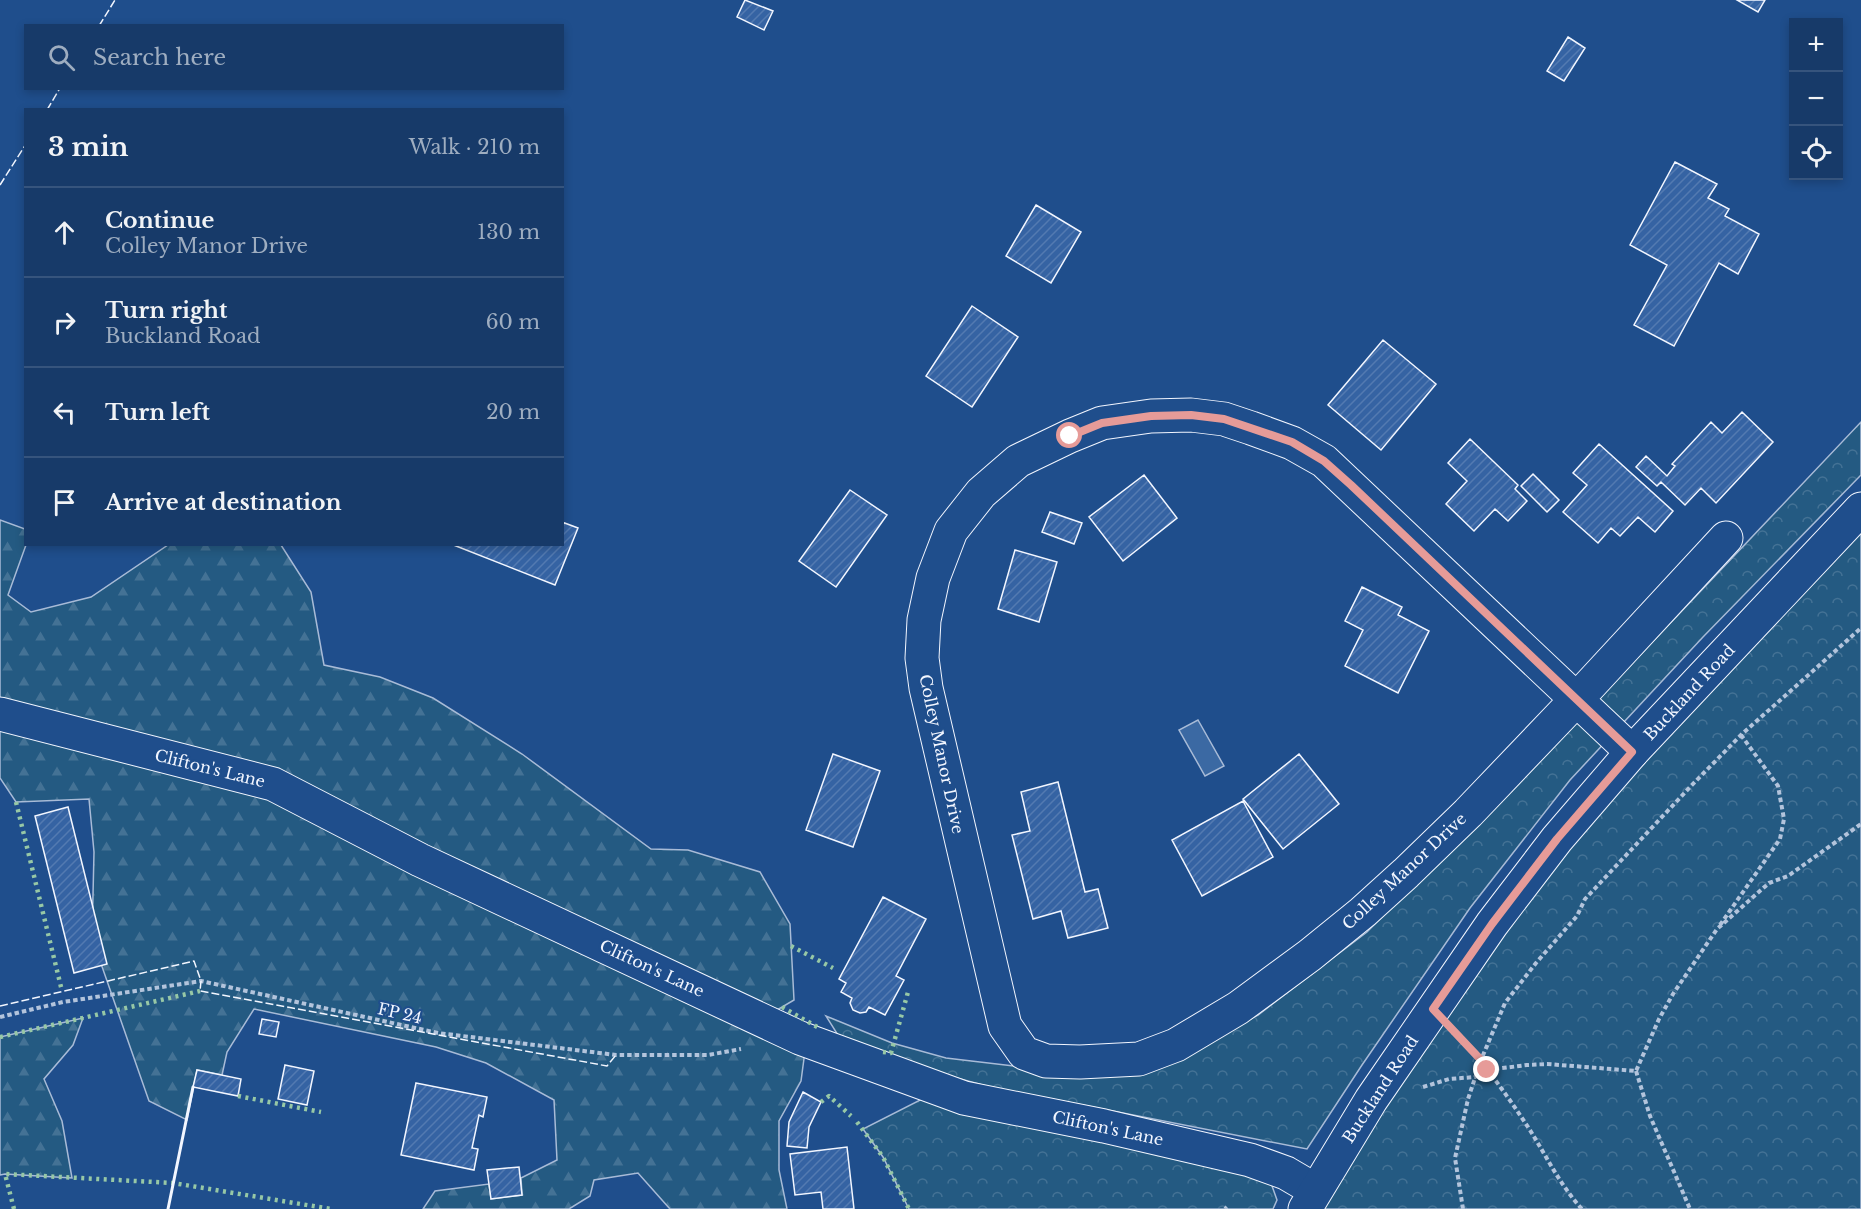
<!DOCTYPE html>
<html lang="en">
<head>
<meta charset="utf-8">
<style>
	:root { --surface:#173a69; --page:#20416f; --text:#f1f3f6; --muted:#9eadc0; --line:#36547d }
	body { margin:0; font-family:"Libre Baskerville",serif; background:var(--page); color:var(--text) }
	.controls { position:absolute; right:18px; top:18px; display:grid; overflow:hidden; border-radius:0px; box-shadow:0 3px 9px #0003 }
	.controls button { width:54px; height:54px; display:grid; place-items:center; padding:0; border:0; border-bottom:2px solid var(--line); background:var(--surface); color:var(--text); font:30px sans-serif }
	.stop { position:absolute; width:18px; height:18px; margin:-14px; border:4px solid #e69b98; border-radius:50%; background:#fff }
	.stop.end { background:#e69b98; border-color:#fff; box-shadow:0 2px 6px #0008 }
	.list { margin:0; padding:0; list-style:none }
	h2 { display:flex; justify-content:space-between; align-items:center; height:78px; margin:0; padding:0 24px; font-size:26px }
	h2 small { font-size:20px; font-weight:400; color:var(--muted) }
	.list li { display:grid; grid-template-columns:39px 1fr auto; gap:18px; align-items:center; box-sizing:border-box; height:90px; padding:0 24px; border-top:2px solid var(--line) }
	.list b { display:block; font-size:22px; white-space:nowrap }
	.list p { margin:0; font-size:20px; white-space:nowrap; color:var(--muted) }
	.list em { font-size:20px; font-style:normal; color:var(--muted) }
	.icon { flex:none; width:33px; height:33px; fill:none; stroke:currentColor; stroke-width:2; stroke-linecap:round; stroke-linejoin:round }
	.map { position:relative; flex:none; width:1861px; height:1209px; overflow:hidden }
	.search { position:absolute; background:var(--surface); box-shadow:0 3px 9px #0003; left:24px; top:24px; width:540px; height:66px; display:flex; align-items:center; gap:15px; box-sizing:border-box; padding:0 21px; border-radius:0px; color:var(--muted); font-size:22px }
	.panel { position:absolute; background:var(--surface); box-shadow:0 3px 9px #0003; left:24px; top:108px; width:540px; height:438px; border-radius:0px }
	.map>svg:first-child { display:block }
	.forest { fill:url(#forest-firs); stroke:#a8bbd7; stroke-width:1.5 }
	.park { fill:url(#park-crowns); stroke:#a8bbd7; stroke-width:1.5 }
	.water { fill:#3b69a3; stroke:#a8bbd7; stroke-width:1.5 }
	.building { fill:url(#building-hatch); stroke:#f2f6ff; stroke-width:1.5 }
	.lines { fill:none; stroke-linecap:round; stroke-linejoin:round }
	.minor-casing { stroke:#f2f6ff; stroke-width:35 }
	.major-casing { stroke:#f2f6ff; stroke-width:35 }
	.path { stroke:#b3c4dc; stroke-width:4; stroke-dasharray:4.5 3; stroke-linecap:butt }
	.minor { stroke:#1f4e8c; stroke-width:33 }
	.major { stroke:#1f4e8c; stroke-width:33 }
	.hedge { stroke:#97c8a6; stroke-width:4.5; stroke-dasharray:3 4.5; stroke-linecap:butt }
	.fence { stroke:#f2f6ff; stroke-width:1.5; stroke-dasharray:8 3; stroke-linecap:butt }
	.wall { stroke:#f2f6ff; stroke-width:3 }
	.route { stroke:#e69b98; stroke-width:8 }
	.labels { text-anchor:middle; stroke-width:4.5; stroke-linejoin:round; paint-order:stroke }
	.street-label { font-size:16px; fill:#f2f6ff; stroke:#1f4e8c }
</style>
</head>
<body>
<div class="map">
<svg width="1861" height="1209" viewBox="0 0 1861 1209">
	<defs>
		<pattern id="forest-firs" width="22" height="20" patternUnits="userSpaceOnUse" patternTransform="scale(1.5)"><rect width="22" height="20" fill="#245a82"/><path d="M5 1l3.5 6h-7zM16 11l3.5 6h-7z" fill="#447295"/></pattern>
		<pattern id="park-crowns" width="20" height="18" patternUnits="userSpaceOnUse" patternTransform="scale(1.5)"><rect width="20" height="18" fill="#245a82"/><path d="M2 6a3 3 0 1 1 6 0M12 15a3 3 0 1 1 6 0" fill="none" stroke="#447295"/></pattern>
		<pattern id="building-hatch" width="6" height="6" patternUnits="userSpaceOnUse" patternTransform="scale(1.5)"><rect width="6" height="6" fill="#3563a3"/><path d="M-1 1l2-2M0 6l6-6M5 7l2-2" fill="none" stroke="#537ab1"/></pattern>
	</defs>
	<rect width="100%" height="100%" fill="#1f4e8c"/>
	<path class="forest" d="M0 520 25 529 26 545 8 595 31 612 91 597 168 545H281L311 592 324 665 380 677 433 698 522 754 651 849 688 850 760 872 790 924 794 1000 767 1016 429 855 0 705Z
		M0 721 274 796 805 1051 801 1081 779 1121V1170L787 1209H670L638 1173 594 1180 590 1196 569 1209H423L435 1191 489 1184 491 1199 522 1195 521 1178 557 1160 554 1100 486 1063 436 1047 254 1009 227 1052 222 1075 197 1070 187 1120 149 1101 92 938 94 852 89 799 16 802 0 778Z
		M83 1018 73 1045 44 1079 62 1121 72 1178 5 1174 0 1175V1037Z"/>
	<path class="park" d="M1861 422V475L1703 637 1570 780 1470 908 1362 1065 1307 1149 990 1087 894 1061 841 1040 826 1016 892 1043 946 1058 1048 1070 1152 1071 1258 1015 1367 932 1622 674Z
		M1861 509V1209H1305L1492 924Z
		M926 1097 1233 1171 1271 1183 1277 1200 1273 1209H909L883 1157 863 1129Z"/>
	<path class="water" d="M1198 720 1224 766 1205 776 1179 730Z"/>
	<path class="building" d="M745 0 773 11 764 30 737 17Z
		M1737 0H1765L1758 12Z
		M1568 37 1585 48 1564 81 1547 71Z
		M1675 162 1717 184 1708 198 1729 209 1725 216 1759 234 1738 274 1719 263 1674 346 1634 325 1667 265 1630 245Z
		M1036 205 1081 232 1051 283 1006 256Z
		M972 306 1018 337 972 407 926 376Z
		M1383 340 1436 384 1381 450 1328 405Z
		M1742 412 1773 442 1716 503 1701 488 1685 505 1661 482 1657 486 1636 467 1646 456 1667 476 1675 466 1672 464 1711 422 1722 433Z
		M1470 439 1518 485 1515 489 1527 501 1508 521 1495 509 1474 531 1446 504 1467 481 1448 463Z
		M1599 444 1673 511 1655 532 1638 517 1620 536 1611 528 1598 543 1563 512 1587 485 1573 473Z
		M1533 474 1559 500 1547 512 1521 486Z
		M1144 475 1177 518 1123 561 1089 517Z
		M850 490 887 515 836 587 799 561Z
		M1050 512 1082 523 1074 544 1042 532Z
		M562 522 578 528 555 585 451 544H562Z
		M1015 550 1057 562 1039 622 998 609Z
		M1362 587 1402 607 1398 615 1429 631 1398 693 1345 666 1363 630 1345 621Z
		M833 754 880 771 853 847 806 830Z
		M1299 754 1339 804 1283 849 1243 799Z
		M1058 782 1085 892 1098 889 1108 928 1068 938 1061 911 1033 919 1012 835 1030 831 1021 792Z
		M1243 801 1273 857 1202 896 1172 840Z
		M68 807 107 964 74 973 35 816Z
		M883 897 926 919 896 976 904 980 885 1015 869 1007 866 1012 860 1013 853 1010 850 1003 852 998 841 992 846 983 839 979Z
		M262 1019 279 1022 276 1037 259 1034Z
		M285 1065 314 1071 307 1105 278 1099Z
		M197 1070 241 1079 238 1096 193 1087Z
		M416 1083 487 1097 483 1117 479 1115 472 1148 478 1149 474 1170 401 1155Z
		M803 1092 821 1102 809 1127 807 1148 787 1146 789 1122Z
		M847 1147 854 1209H823L821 1192 795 1195 790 1154Z
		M519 1167 522 1195 491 1199 487 1170Z"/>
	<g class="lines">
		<g class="minor-casing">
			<path id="minor" d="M0 714 273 784 420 860 800 1038 964 1098 1104 1126 1250 1160 1286 1173 1315 1190
				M1632 752 1324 461 1292 443 1251 428 1224 419 1191 415 1151 416 1102 423 1070 436 1018 461 981 493 951 531 933 578 924 620 922 658 926 688 1005 1026 1024 1053 1046 1061 1080 1062 1139 1059 1176 1045 1238 1008 1310 955 1363 912 1406 873 1468 813 1576 700 1726 538"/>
		</g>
		<g class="major-casing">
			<path id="major" d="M1305 1209 1371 1100 1492 924 1557 839 1632 752 1861 509"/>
		</g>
		<path class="path" d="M1720 925 1780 839 1784 819 1778 786 1741 735
			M0 1017 63 1002 201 981 438 1033 616 1055H708L741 1049
			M1457 1035C1484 1063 1507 1095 1528 1127 1546 1155 1559 1184 1582 1209
			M1636 1071 1650 1116 1690 1209
			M1423 1087 1449 1079 1475 1077 1487 1070 1527 1065 1547 1064 1636 1071 1659 1019 1673 994 1717 929 1769 883 1788 876 1861 824
			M1225 1209 1227 1207
			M1463 1209 1455 1158 1468 1099 1481 1060 1505 1003 1536 963 1577 916 1585 899 1691 786 1741 735 1861 628"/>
		<use href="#minor" class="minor"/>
		<use href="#major" class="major"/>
		<path class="hedge" d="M16 802 62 991
			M791 946 833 968
			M782 1007 819 1028
			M0 1037 200 991
			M883 1052 891 1053 908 992
			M238 1096 321 1112
			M821 1102 829 1096 851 1116
			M857 1122 883 1157 909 1209
			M14 1209 5 1174 173 1183 331 1209"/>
		<path class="fence" d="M99 26 115 0
			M47 110 60 88
			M0 185 26 144
			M0 1006 194 961 201 981 200 991 607 1066 616 1055"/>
		<path class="wall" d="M168 1209 193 1087"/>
	</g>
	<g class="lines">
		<path class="route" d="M1070 436 1102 423 1151 416 1191 415 1224 419 1292 442 1324 461 1351 485 1632 752 1557 839 1492 924 1433 1009 1481 1060 1487 1070"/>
	</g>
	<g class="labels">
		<g class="street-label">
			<text transform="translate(1689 692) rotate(-47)" y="6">Buckland Road</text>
			<text transform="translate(942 754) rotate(78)" y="6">Colley Manor Drive</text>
			<text transform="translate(210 768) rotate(14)" y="6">Clifton's Lane</text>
			<text transform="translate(1404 871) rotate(-43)" y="6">Colley Manor Drive</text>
			<text transform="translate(652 968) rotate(25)" y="6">Clifton's Lane</text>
			<text transform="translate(400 1013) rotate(13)" y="6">FP 24</text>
			<text transform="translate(1380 1089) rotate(-57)" y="6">Buckland Road</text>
			<text transform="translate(1108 1128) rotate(12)" y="6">Clifton's Lane</text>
		</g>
	</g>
</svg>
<div class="controls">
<button>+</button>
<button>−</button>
<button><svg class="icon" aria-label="locate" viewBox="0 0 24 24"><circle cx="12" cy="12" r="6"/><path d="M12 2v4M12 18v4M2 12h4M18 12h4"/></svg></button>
</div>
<div class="stop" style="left:1070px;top:436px"></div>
<div class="stop end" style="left:1487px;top:1070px"></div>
<div class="search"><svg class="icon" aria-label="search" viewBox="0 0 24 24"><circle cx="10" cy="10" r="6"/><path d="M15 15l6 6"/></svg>Search here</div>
<section class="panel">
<h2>3 min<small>Walk · 210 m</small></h2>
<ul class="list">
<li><svg class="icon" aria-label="ahead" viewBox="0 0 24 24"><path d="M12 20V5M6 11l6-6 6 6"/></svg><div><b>Continue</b><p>Colley Manor Drive</p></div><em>130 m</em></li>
<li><svg class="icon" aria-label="right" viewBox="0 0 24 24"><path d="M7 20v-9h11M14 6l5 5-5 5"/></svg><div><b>Turn right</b><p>Buckland Road</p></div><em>60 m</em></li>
<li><svg class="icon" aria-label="left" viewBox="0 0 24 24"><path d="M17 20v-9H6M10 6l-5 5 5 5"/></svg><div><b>Turn left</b></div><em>20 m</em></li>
<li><svg class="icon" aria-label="arrive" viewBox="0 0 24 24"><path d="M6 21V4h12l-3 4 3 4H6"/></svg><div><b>Arrive at destination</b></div></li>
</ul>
</section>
</div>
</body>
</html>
